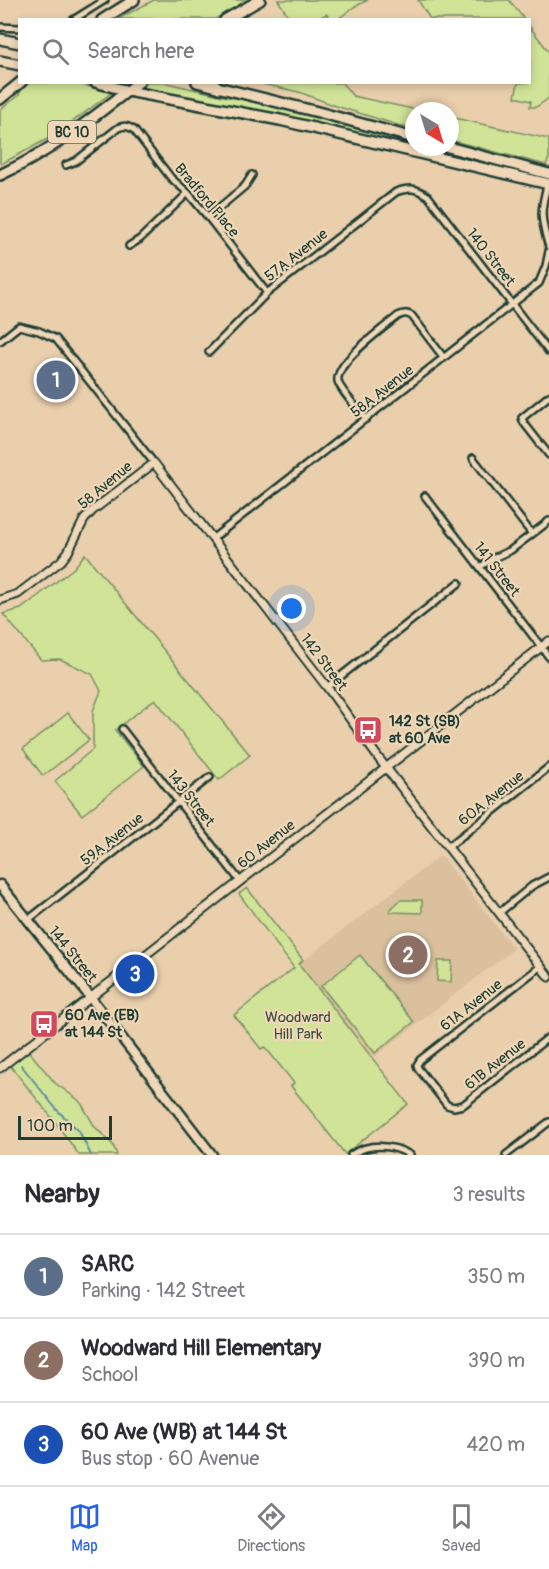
<!DOCTYPE html>
<html lang="en">
<head>
<meta charset="utf-8">
<style>
	:root { --surface:#fff; --page:#f2f2f3; --text:#2b2b33; --muted:#7c7c81; --line:#e1e1e2; --accent:#2563eb }
	body { margin:0; font-family:Pangolin,sans-serif; background:var(--page); color:var(--text) }
	.compass { position:absolute; left:405px; top:102px; width:54px; height:54px; border-radius:50%; background:var(--surface); box-shadow:0 3px 9px #0003; rotate:142deg }
	.scale { position:absolute; left:18px; bottom:15px; width:94px; box-sizing:border-box; padding-left:6px; border:3px solid #1f3d34; border-top:0; font-size:16px; line-height:21px; white-space:nowrap; color:#1f3d34; -webkit-text-stroke:4px #efd7b7; paint-order:stroke }
	.you { position:absolute; left:292px; top:609px; width:21px; height:21px; margin:-15px; border:4px solid #fff; border-radius:50%; background:#1a73e8; box-shadow:0 0 0 9px #1a73e833 }
	.badge { display:grid; place-items:center; width:39px; height:39px; border-radius:50%; background:var(--accent); color:#fff; font-size:20px; font-weight:700 }
	.pin { position:absolute; translate:-50% -50%; border:3px solid #fff; box-shadow:0 2px 6px #0006 }
	.list { margin:0; padding:0; list-style:none }
	h2 { display:flex; justify-content:space-between; align-items:center; height:78px; margin:0; padding:0 24px; font-size:26px }
	h2 small { font-size:20px; font-weight:400; color:var(--muted) }
	.list li { display:grid; grid-template-columns:39px 1fr auto; gap:18px; align-items:center; box-sizing:border-box; height:84px; padding:0 24px; border-top:2px solid var(--line) }
	.list b { display:block; font-size:22px; white-space:nowrap }
	.list p { margin:0; font-size:20px; white-space:nowrap; color:var(--muted) }
	.list em { font-size:20px; font-style:normal; color:var(--muted) }
	.icon { flex:none; width:33px; height:33px; fill:none; stroke:currentColor; stroke-width:2; stroke-linecap:round; stroke-linejoin:round }
	.map { position:relative; flex:none; width:549px; height:1155px; overflow:hidden }
	.search { position:absolute; background:var(--surface); box-shadow:0 3px 9px #0003; left:18px; right:18px; top:18px; height:66px; display:flex; align-items:center; gap:15px; box-sizing:border-box; padding:0 21px; border-radius:0px; color:var(--muted); font-size:22px }
	.sheet { height:330px; background:var(--surface) }
	nav { display:flex; justify-content:space-around; align-items:center; box-sizing:border-box; height:84px; border-top:2px solid var(--line); background:var(--surface); font-size:16px; color:var(--muted) }
	nav a { display:grid; justify-items:center; gap:3px }
	nav .on { color:var(--accent) }
	.map>svg:first-child { display:block }
	.built { fill:#dac09d }
	.green { fill:#d0e397; stroke:#789066; stroke-width:1.5 }
	.lines { fill:none; stroke-linecap:round; stroke-linejoin:round }
	.stream { stroke:#5d909f; stroke-width:2 }
	.minor-casing { stroke:#1f3d34; stroke-width:10 }
	.tertiary-casing { stroke:#1f3d34; stroke-width:11 }
	.secondary-casing { stroke:#1f3d34; stroke-width:13 }
	.primary-casing { stroke:#1f3d34; stroke-width:14 }
	.trunk-casing { stroke:#1f3d34; stroke-width:14 }
	.minor { stroke:#efd7b7; stroke-width:5 }
	.tertiary { stroke:#efd7b7; stroke-width:7 }
	.secondary { stroke:#efd7b7; stroke-width:8 }
	.primary { stroke:#efd7b7; stroke-width:9 }
	.trunk { stroke:#efd7b7; stroke-width:9 }
	.labels { text-anchor:middle; stroke-width:4.5; stroke-linejoin:round; paint-order:stroke }
	.shield { fill:#efd7b7; stroke:#5d6b5b; stroke-width:1.5 }
	.shield-label { font-size:14px; font-weight:bold; fill:#1f3d34 }
	.street-label { font-size:15px; fill:#1f3d34; stroke:#efd7b7 }
	.poi-label { font-size:15px; font-weight:bold; fill:#1f3d34; stroke:#efd7b7; text-anchor:start }
	.park-label { font-size:15px; fill:#314e3e; stroke:#efd7b7 }
</style>
</head>
<body>
<div class="map">
<svg width="549" height="1155" viewBox="0 0 549 1155">
	<rect width="100%" height="100%" fill="#eacfac"/>
	<filter id="ink" filterUnits="userSpaceOnUse"><feTurbulence type="fractalNoise" baseFrequency=".0167" numOctaves="2"/><feDisplacementMap in="SourceGraphic" scale="12" xChannelSelector="R" yChannelSelector="G"/><feConvolveMatrix kernelMatrix="1 2 1 2 8 2 1 2 1" color-interpolation-filters="sRGB"/></filter>
	<g filter="url(#ink)">
		<path class="built" d="M441 855 514 949 373 1058 299 964Z"/>
		<path class="green" d="M154 0H250L215 19H118Z
			M278 0H368L354 7 338 19H331L326 14 318 19H290Z
			M418 0H509L524 19H430Z
			M530 27 549 52V98L536 107H530L531 101 515 97 518 83 530 82Z
			M30 83H72L111 91V93L53 136 1 164 0 163V110L18 96 23 88Z
			M147 83H167L223 96 280 106 414 141V147H439L466 154 464 160 323 126 141 88Z
			M258 83H342L353 96 422 111H414V130L336 106 299 92Z
			M450 117 549 139V158L546 165 450 140Z
			M85 554 250 755 219 780 155 699 115 730 144 766 82 815 55 781 93 749V711L101 691 92 674 60 659 41 660 3 614 21 609 74 568Z
			M68 713 89 740 43 776 23 749Z
			M247 888 303 960 299 964 408 1104 345 1154 291 1086 294 1083 265 1047 261 1049 234 1015 294 968 239 894Z
			M400 900H422V913L390 912V910Z
			M386 954 414 955 413 964H386Z
			M360 955 414 1022 375 1053 321 986Z
			M438 961H452L451 982 437 981Z
			M27 1049 55 1083 77 1099 81 1103 95 1127 113 1145 117 1155H79L56 1123 8 1063Z"/>
		<g class="lines">
			<path class="stream" d="M21 1065 57 1110 79 1131 91 1155"/>
			<g class="minor-casing">
				<path id="minor" d="M73 20 105 0
					M0 27 20 28
					M66 165 76 161 118 128C125 125 128 126 134 130L171 178 188 193 208 217 267 293
					M548 182C540 211 540 217 549 247
					M208 217 245 186 252 175
					M129 246 140 239 188 193
					M0 341 19 326 39 331 56 339 154 463
					M209 352 267 293 396 192C410 187 416 188 428 196L549 352
					M549 396 522 418 524 423 549 455
					M366 419C360 411 339 389 338 381 335 362 385 327 398 316 404 313 407 313 412 316L444 358
					M473 458 532 534
					M425 496 549 657
					M212 539 539 283 546 266 549 251
					M480 567 492 559 511 550 549 521
					M327 687 459 583
					M122 729 240 881
					M448 847 549 767
					M499 913 532 886 549 877
					M28 920 210 777
					M541 966 420 1060 417 1065 418 1068 447 1105 454 1107 463 1105 549 1037
					M351 1155C369 1143 392 1144 410 1155
					M506 1155 549 1122"/>
			</g>
			<g class="tertiary-casing">
				<path id="tertiary" d="M0 600 18 594 61 561 68 552 84 520 92 511 154 463 327 687 380 760 549 977
					M0 1068 549 641"/>
			</g>
			<g class="secondary-casing">
				<path id="secondary" d="M0 885 91 998 212 1155"/>
			</g>
			<g class="primary-casing">
				<path id="primary" d="M0 39 20 43
					M0 61 20 65
					M95 82 128 91 280 120 549 184
					M197 82 318 112 414 138
					M448 147 549 174"/>
			</g>
			<g class="trunk-casing">
				<path id="trunk" d="M102 20 134 0
					M225 20 260 0
					M212 82 219 88
					M0 99 21 82
					M0 175C51 152 95 116 139 82"/>
			</g>
			<use href="#minor" class="minor"/>
			<use href="#tertiary" class="tertiary"/>
			<use href="#secondary" class="secondary"/>
			<use href="#primary" class="primary"/>
			<use href="#trunk" class="trunk"/>
		</g>
	</g>
	<defs>
		<g id="bus-square" transform="scale(1.5)"><rect x="-9" y="-9" width="18" height="18" rx="4" fill="#d1495b" stroke="#efd7b7"/><path d="M-5-6H5V4H4V6H2V4H-2V6H-4V4H-5ZM-3.5-4V0h7V-4ZM-3.5 1.2v1.5H-2V1.2ZM2 1.2v1.5H3.5V1.2Z" fill="#fff"/></g>
	</defs>
	<g fill-rule="evenodd">
		<use href="#bus-square" x="368" y="730"/>
		<use href="#bus-square" x="44" y="1024"/>
	</g>
	<g class="labels">
		<rect class="shield" x="48" y="121" width="48" height="22" rx="4.5"/>
		<g class="shield-label">
			<text x="72" y="137">BC 10</text>
		</g>
		<g class="street-label">
			<text transform="translate(207 200) rotate(50)" y="5">Bradford Place</text>
			<text transform="translate(296 255) rotate(-38)" y="5">57A Avenue</text>
			<text transform="translate(491 257) rotate(52)" y="5">140 Street</text>
			<text transform="translate(382 391) rotate(-38)" y="5">58A Avenue</text>
			<text transform="translate(105 485) rotate(-40)" y="5">58 Avenue</text>
			<text transform="translate(497 569) rotate(52)" y="5">141 Street</text>
			<text transform="translate(324 662) rotate(53)" y="5">142 Street</text>
			<text transform="translate(191 798) rotate(52)" y="5">143 Street</text>
			<text transform="translate(491 798) rotate(-38)" y="5">60A Avenue</text>
			<text transform="translate(112 839) rotate(-38)" y="5">59A Avenue</text>
			<text transform="translate(266 844) rotate(-38)" y="5">60 Avenue</text>
			<text transform="translate(73 954) rotate(51)" y="5">144 Street</text>
			<text transform="translate(471 1005) rotate(-38)" y="5">61A Avenue</text>
			<text transform="translate(495 1064) rotate(-38)" y="5">61B Avenue</text>
		</g>
		<g class="poi-label">
			<text x="389" y="726">142 St (SB)<tspan x="389" dy="17">at 60 Ave</tspan></text>
			<text x="65" y="1020">60 Ave (EB)<tspan x="65" dy="17">at 144 St</tspan></text>
		</g>
		<g class="park-label">
			<text x="298" y="1022">Woodward<tspan x="298" dy="17">Hill Park</tspan></text>
		</g>
	</g>
</svg>
<svg class="compass" viewBox="-18 -18 36 36"><path d="M0-13l5 13h-10z" fill="#e53935"/><path d="M0 13l5-13h-10z" fill="#7c7c81"/></svg>
<div class="scale">100 m</div>
<div class="you"></div>
<div class="pin badge" style="left:56px;top:380px;background:#5c6f8a">1</div>
<div class="pin badge" style="left:408px;top:955px;background:#8d6e63">2</div>
<div class="pin badge" style="left:135px;top:974px;background:#1a4fb4">3</div>
<div class="search"><svg class="icon" aria-label="search" viewBox="0 0 24 24"><circle cx="10" cy="10" r="6"/><path d="M15 15l6 6"/></svg>Search here</div>
</div>
<section class="sheet">
<h2>Nearby<small>3 results</small></h2>
<ul class="list">
<li><span class="badge" style="background:#5c6f8a">1</span><div><b>SARC</b><p>Parking · 142 Street</p></div><em>350 m</em></li>
<li><span class="badge" style="background:#8d6e63">2</span><div><b>Woodward Hill Elementary</b><p>School</p></div><em>390 m</em></li>
<li><span class="badge" style="background:#1a4fb4">3</span><div><b>60 Ave (WB) at 144 St</b><p>Bus stop · 60 Avenue</p></div><em>420 m</em></li>
</ul>
</section>
<nav>
<a class="on"><svg class="icon" aria-label="map" viewBox="0 0 24 24"><path d="M3 6l6-2 6 2 6-2v14l-6 2-6-2-6 2zM9 4v14M15 6v14"/></svg>Map</a>
<a><svg class="icon" aria-label="directions" viewBox="0 0 24 24"><path d="M12 3l9 9-9 9-9-9zM9 14v-3h6M13 9l2 2-2 2"/></svg>Directions</a>
<a><svg class="icon" aria-label="saved" viewBox="0 0 24 24"><path d="M7 4h10v16l-5-4-5 4z"/></svg>Saved</a>
</nav>
</body>
</html>
